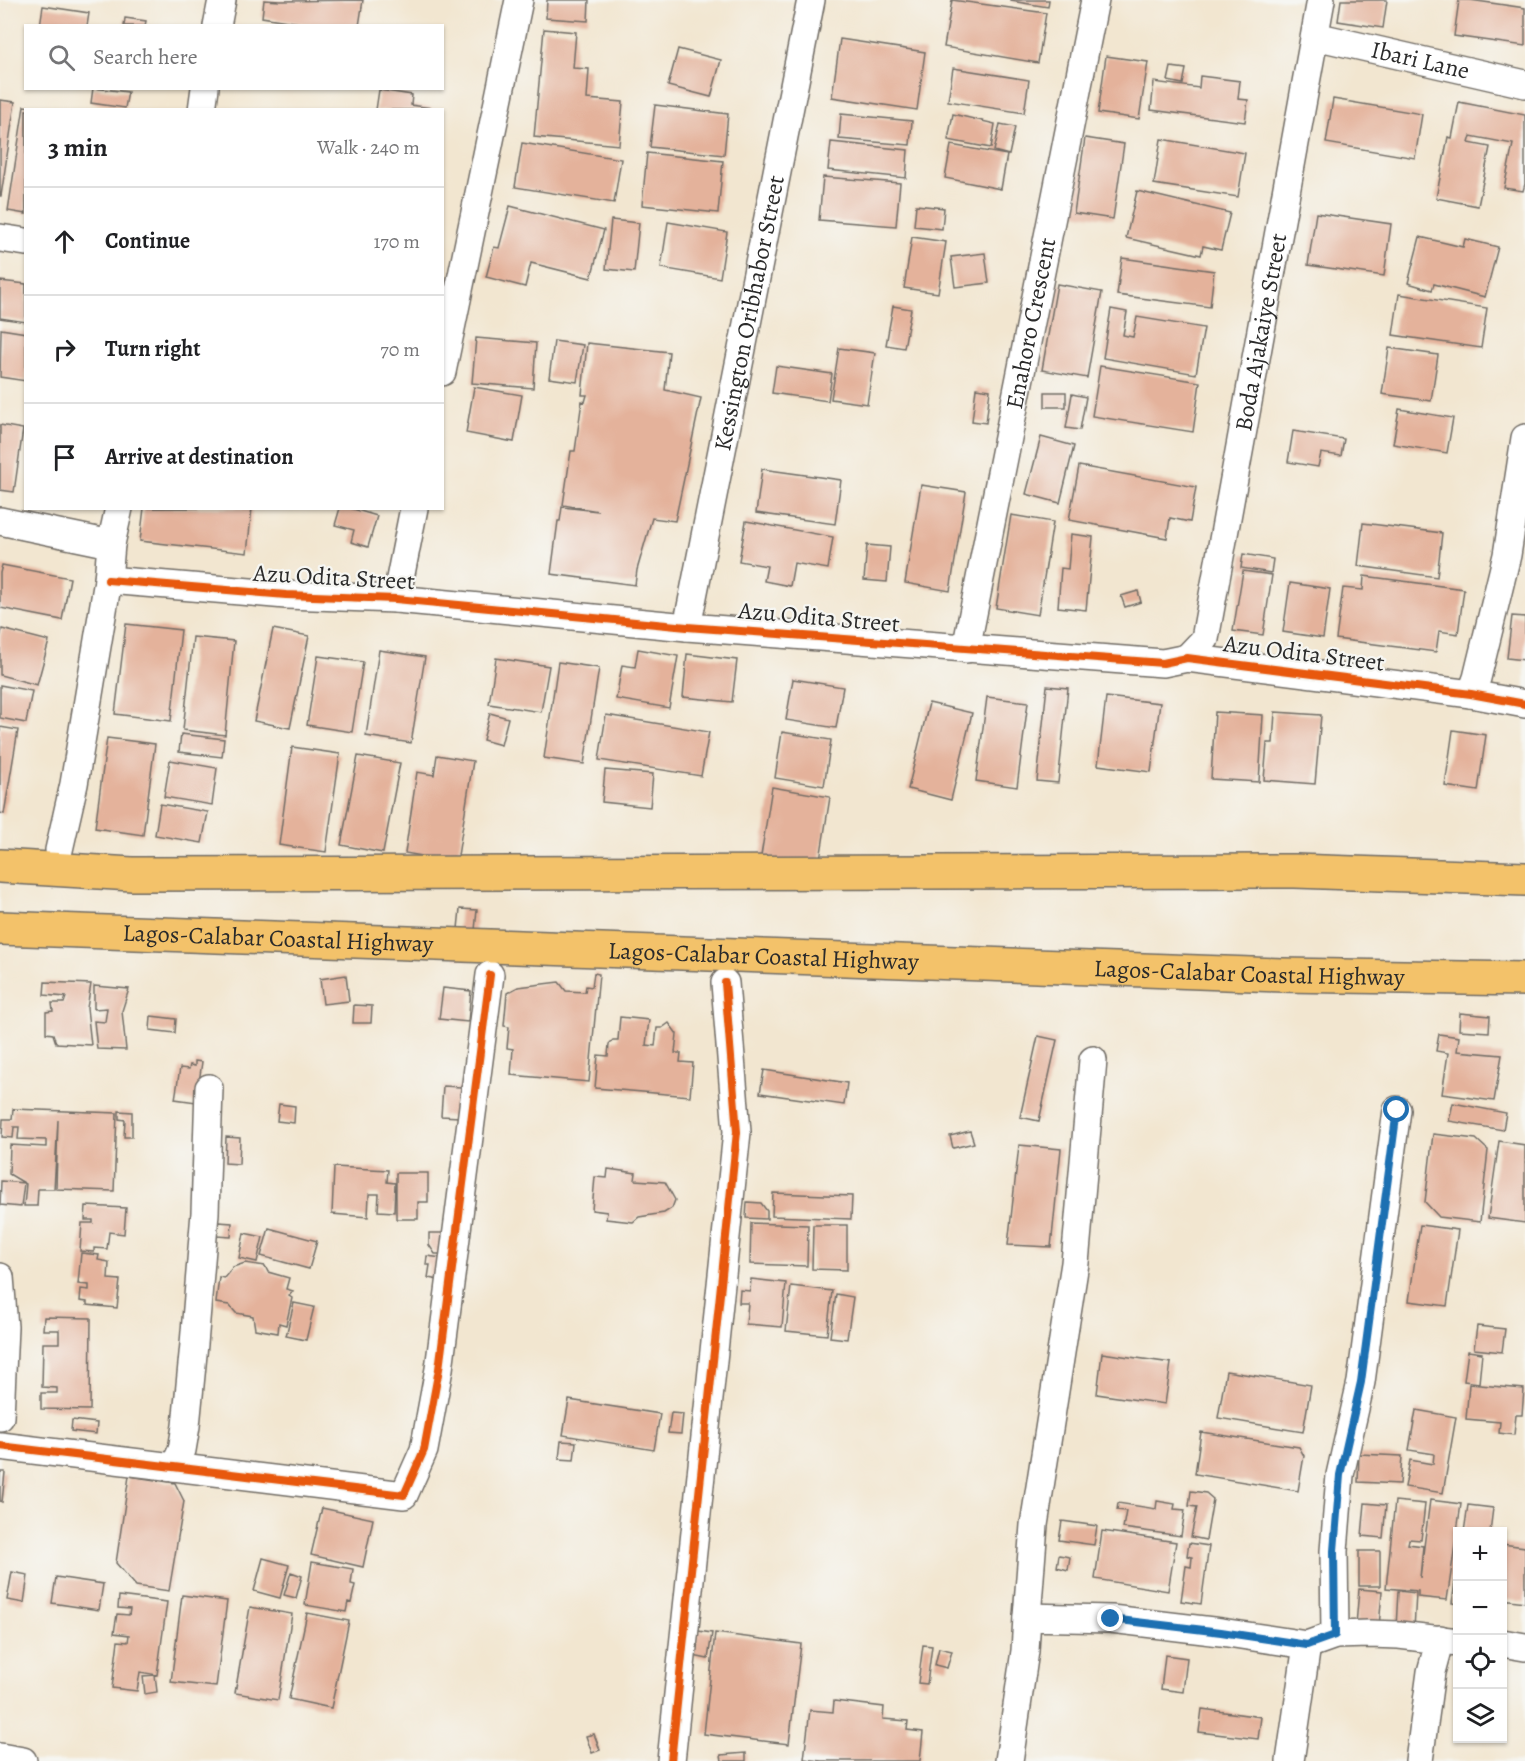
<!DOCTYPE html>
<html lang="en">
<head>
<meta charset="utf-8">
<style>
	:root { --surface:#fff; --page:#f6f6f6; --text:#202124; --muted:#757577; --line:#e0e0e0 }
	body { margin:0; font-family:Alegreya,serif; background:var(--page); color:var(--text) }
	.controls { position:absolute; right:18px; bottom:18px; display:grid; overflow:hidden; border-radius:0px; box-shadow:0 2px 4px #0004 }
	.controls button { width:54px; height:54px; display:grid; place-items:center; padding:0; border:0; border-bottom:2px solid var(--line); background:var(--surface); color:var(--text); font:30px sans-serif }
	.stop { position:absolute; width:18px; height:18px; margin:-14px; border:4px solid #1f6fb2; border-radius:50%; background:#fff }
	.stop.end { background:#1f6fb2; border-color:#fff; box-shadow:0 2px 6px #0008 }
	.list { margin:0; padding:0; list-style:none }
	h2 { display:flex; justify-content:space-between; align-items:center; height:78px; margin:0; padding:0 24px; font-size:26px }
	h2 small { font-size:20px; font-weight:400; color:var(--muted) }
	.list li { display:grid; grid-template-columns:39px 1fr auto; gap:18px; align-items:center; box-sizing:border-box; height:108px; padding:0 24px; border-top:2px solid var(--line) }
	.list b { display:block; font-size:22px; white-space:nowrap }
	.list em { font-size:20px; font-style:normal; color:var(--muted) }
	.icon { flex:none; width:33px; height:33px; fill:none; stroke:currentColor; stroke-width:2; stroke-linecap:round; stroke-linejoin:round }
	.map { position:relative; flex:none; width:1525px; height:1761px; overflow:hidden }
	.search { position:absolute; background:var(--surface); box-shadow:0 2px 4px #0004; left:24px; top:24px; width:420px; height:66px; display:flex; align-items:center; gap:15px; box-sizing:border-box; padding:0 21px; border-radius:0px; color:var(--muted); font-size:22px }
	.panel { position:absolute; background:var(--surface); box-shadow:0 2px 4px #0004; left:24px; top:108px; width:420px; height:402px; border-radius:0px }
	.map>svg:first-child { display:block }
	.building { fill:#e4b29b }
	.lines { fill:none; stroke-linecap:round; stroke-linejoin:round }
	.minor-casing { stroke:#716c65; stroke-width:30 }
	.highway-casing { stroke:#716c65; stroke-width:36 }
	.minor { stroke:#fff; stroke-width:27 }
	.highway { stroke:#f3c26a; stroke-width:33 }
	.cycleway-casing { stroke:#f6f6f2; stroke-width:11 }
	.cycleway { stroke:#e8590c; stroke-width:8 }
	.route { stroke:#1f6fb2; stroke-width:8 }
	.labels { text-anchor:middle; stroke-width:4.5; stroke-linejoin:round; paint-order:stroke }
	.street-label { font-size:24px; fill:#2b2b2b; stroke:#f6f6f2 }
</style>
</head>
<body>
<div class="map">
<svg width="1525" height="1761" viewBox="0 0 1525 1761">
	<rect width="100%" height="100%" fill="#f6f6f2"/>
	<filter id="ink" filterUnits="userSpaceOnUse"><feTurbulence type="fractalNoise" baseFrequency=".0167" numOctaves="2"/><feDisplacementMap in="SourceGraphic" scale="12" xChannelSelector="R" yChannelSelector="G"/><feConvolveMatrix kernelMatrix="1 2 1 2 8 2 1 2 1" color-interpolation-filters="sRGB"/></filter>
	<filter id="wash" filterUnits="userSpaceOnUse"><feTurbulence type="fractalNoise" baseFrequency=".008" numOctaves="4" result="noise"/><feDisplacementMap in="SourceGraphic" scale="24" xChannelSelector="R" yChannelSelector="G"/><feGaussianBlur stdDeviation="1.35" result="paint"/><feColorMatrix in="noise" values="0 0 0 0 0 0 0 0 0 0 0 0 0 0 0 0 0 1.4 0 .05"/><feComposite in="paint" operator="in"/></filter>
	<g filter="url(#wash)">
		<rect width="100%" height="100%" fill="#f2e6d0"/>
		<g id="blocks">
			<path class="building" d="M264 0 280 1 363 0 359 26H319L262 17Z
				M547 0H589L588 21 546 18Z
				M952 0 1046 13 1038 63 944 47Z
				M1011 0H1049L1048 7 1011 1Z
				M1341 0H1387L1383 28 1338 21Z
				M1459 0H1470L1525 8V46L1454 36Z
				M43 6 89 13 87 26H40Z
				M125 18 146 21 145 26H124Z
				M544 29 576 32 573 68 589 69 587 99 623 102 619 145 534 137Z
				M840 39 925 52 917 110 832 97Z
				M678 49 721 60 711 97 668 86Z
				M1106 56 1148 62 1139 119 1098 113Z
				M1171 67 1186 69 1183 84 1168 81Z
				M953 68 1029 80 1024 113 948 101Z
				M1200 76 1240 81 1238 99 1248 100 1245 122 1151 110 1154 82 1199 88Z
				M93 88 128 92 125 108 91 103Z
				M379 90 412 95 411 105 432 108 431 110H376Z
				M1333 99 1422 114 1415 158 1326 143Z
				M0 100 15 102 1 196H0Z
				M1459 102 1525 115V184L1523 191 1504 188 1513 144 1471 136 1469 143 1490 147 1478 206 1436 198 1448 137 1452 138Z
				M655 105 728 114 724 155 650 147Z
				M24 106 39 108 38 110H26V214L8 211Z
				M841 114 912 121 910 145 839 139Z
				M953 114 995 124 991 148 948 140Z
				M1000 124 1015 127 1009 155 994 151Z
				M1085 138 1124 144 1113 219 1074 213Z
				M1161 139 1245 153 1238 197 1154 184Z
				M831 142 908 150 906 178 828 170Z
				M522 143 621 159 614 203 515 187Z
				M951 145 1007 155 1001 189 945 178Z
				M647 153 723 161 718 213 642 205Z
				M823 177 900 183 896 226 819 220Z
				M1137 191 1230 213 1221 250 1203 246 1201 255 1126 238Z
				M916 205 944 208 942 229 914 226Z
				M510 206 604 230 591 278 531 263 525 287 486 277 494 247 499 248Z
				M1316 213 1391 224 1384 276 1308 265Z
				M611 220 639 223 634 272 606 269Z
				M668 222 727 232 720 278 661 268Z
				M912 237 946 242 938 293 904 288Z
				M1420 237 1463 247 1465 239 1498 247 1485 297 1434 284 1432 290 1408 283Z
				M985 253 989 283 955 287 951 257Z
				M1122 258 1214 271 1210 307 1117 295Z
				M0 281 26 284V322L0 318Z
				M1057 284 1102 292 1087 378 1042 370Z
				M1399 294 1487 308 1481 348 1393 335Z
				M893 306 911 309 904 348 886 345Z
				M1111 309 1127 312 1123 335 1133 337 1137 317 1204 328 1196 374 1103 358Z
				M1 329 26 333V381L0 377Z
				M476 338 536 343 533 388 472 383Z
				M554 341 583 345 577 382 549 378Z
				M587 343 669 352 665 390 701 398 675 521 652 518 637 570 635 585 551 574 558 521H560L562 507 598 511 563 505 571 451H575L582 401 585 402 587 395H582Z
				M839 348 875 353 867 404 831 399Z
				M1389 348 1438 355 1431 401 1382 394Z
				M776 366 832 374 828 401 772 393Z
				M1100 366 1200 382 1193 432 1092 416Z
				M474 387 522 395 514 442 466 433Z
				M976 388 990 390 986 423 972 421Z
				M1045 392H1066V407H1045Z
				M1072 394 1086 397 1080 430 1066 428Z
				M1399 409 1453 418 1447 453 1393 444Z
				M0 425 23 429 14 492 0 490Z
				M1293 431 1344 439 1341 456 1321 453 1318 467 1288 462Z
				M1041 437 1074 446 1060 503 1026 494Z
				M1079 466 1196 487 1190 522 1170 518 1167 538 1069 520Z
				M762 469 841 480 835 524 756 513Z
				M921 485 966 492 950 591 905 583Z
				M144 508H252L247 553 140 541Z
				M340 508H350L377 516 368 547 351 542 354 530 335 525Z
				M1011 515 1053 522 1038 615 996 608Z
				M746 521 833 537 828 569 794 563 790 586 764 581 767 566 739 561Z
				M1363 523 1442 533 1437 577 1358 566Z
				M1071 534 1093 537 1086 610 1058 607 1061 568 1068 569Z
				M867 545 890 547 887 582 864 580Z
				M1243 554 1273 559 1271 573 1241 568Z
				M2 565 70 578 62 620 0 608V573Z
				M1243 571 1272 575 1263 635 1233 631Z
				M1364 576 1464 589 1458 634 1439 631 1436 652 1336 639 1343 588 1363 590Z
				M1290 583 1330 589 1323 638 1283 632Z
				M1138 591 1141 602 1125 607 1121 596Z
				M1512 616 1525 617V660L1507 658Z
				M126 624 181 630 171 721 115 714Z
				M2 629 49 641 37 685 0 675V638Z
				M273 629 309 636 290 728 254 721Z
				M193 637 234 641 225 735 183 730Z
				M638 649 678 656 669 708 616 699 622 665 635 667Z
				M379 650 425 657 411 743 366 736Z
				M687 654 737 660 732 702 683 697Z
				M318 656 363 662 352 732 307 725Z
				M496 658 549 666 541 712 489 704Z
				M558 662 599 668 584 764 544 758Z
				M793 679 843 687 836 728 786 720Z
				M0 685 32 691 26 723 0 718Z
				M1047 686 1068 688 1058 783 1037 781Z
				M987 697 1028 702 1017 787 976 781Z
				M1106 697 1160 703 1151 772 1098 765Z
				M929 703 972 713 951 800 908 789Z
				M1215 712 1263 715 1259 782 1211 779Z
				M1275 712 1321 715 1315 784 1264 780 1267 743H1273Z
				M490 713 508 718 501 745 483 740Z
				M606 715 709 732 701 776 599 760Z
				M0 727 18 730 4 814 0 813Z
				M1453 730 1486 735 1478 791 1445 786Z
				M782 732 831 740 824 786 775 778Z
				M181 734 224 739 222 757 179 752Z
				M107 738 155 744 143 835 95 828Z
				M292 747 340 754 326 852 279 845Z
				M437 755 473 761 457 862 405 853 417 772 434 775Z
				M358 756 400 763 383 853 341 845Z
				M170 760 217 768 212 805 164 797Z
				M605 770 653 774 650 807 602 802Z
				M772 787 830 797 818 872 760 862Z
				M160 804 208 812 202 843 155 835Z
				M460 909 477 910 472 960 455 958Z
				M594 973 599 974 589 1082 511 1075 513 1049 507 1048 509 1027 504 1026 507 993 518 987 559 982 566 991 585 992 586 986 592 987Z
				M346 975 349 1001 323 1004 320 979Z
				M45 982 91 984 87 1008 91 1045 56 1043 53 1034 46 1033V1012L53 1011 52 1003H64L66 997 44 995Z
				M94 986 129 989 122 1011 126 1050 97 1049 94 1021 105 1022 107 1008 94 1009Z
				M443 988 471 991 468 1022 439 1019Z
				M354 1005 372 1006 371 1023H353Z
				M1460 1013 1490 1016 1489 1032 1459 1030Z
				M151 1016 176 1019 175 1033 150 1030Z
				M620 1017 649 1020 646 1045 655 1046 657 1028H662L669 1023 677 1034 675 1053H681L680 1062 693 1063 690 1096 595 1088 598 1055 608 1056 609 1044 613 1040H618Z
				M1439 1034 1459 1037 1457 1051 1502 1055 1494 1101 1442 1094 1448 1053 1436 1051Z
				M1038 1036 1057 1040 1039 1121 1020 1117Z
				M195 1061 202 1062 196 1102 175 1099 180 1068 189 1069 190 1065 195 1066Z
				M764 1070 847 1083 844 1105 760 1093Z
				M443 1086 461 1087 459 1117 441 1116Z
				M1453 1103 1506 1113 1503 1130 1449 1121Z
				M279 1104 295 1106 294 1123 277 1121Z
				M13 1109 117 1113 114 1191 56 1189 58 1120 54 1189H38L37 1206H24L26 1184 9 1174 10 1145 46 1147V1140L18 1139 19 1127H14L13 1138 2 1137 3 1119H12Z
				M119 1111 132 1112V1137H124L125 1120 119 1119Z
				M970 1131 974 1143 953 1148 950 1136Z
				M1433 1134 1476 1139 1488 1150 1480 1222 1439 1217 1425 1202Z
				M226 1137 240 1138 239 1164 225 1163Z
				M1499 1141 1525 1145V1223L1488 1218Z
				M1019 1145 1061 1149 1051 1247 1008 1245Z
				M334 1167 388 1170 387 1182 395 1183 394 1212 378 1211 379 1194H369L368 1217 332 1214Z
				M608 1169 636 1173 635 1180 665 1182 675 1200 672 1208 664 1213 639 1217 633 1222 606 1219 607 1212 592 1210 595 1177 607 1178Z
				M396 1173H428V1202H418V1219H396Z
				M1 1181 24 1183 21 1207 0 1205Z
				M773 1193 852 1196 851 1219 772 1216Z
				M747 1202 761 1203 767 1211V1219L746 1218Z
				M86 1206 126 1208 124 1234 109 1232 107 1249 94 1248V1252L80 1251 82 1223H93V1220H85Z
				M218 1222 232 1223 231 1237 217 1236Z
				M751 1223 808 1225 807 1266 750 1264Z
				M813 1225H847V1270L812 1269Z
				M1420 1225 1458 1230 1447 1306 1409 1301Z
				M269 1228 317 1241 309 1269 261 1256Z
				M244 1233 263 1237 257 1262 239 1258Z
				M429 1233H444V1254H435L429 1245Z
				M81 1253 99 1255 98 1260 109 1262 108 1279 120 1280 117 1308 87 1305V1302L80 1301 81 1289 89 1290V1285L78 1284Z
				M427 1256 442 1258 439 1280 428 1278 430 1265H426Z
				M245 1263 265 1266 268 1272 289 1278 286 1289 293 1291 289 1296 292 1298 286 1325 279 1323 278 1333 255 1329 253 1316 236 1313 229 1305 216 1303 219 1277 224 1278 233 1267Z
				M751 1279 786 1283 782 1327 746 1324 748 1303H739L740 1290 750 1291Z
				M791 1286 832 1291 827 1335 786 1331Z
				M836 1294 853 1297 847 1339 830 1337Z
				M294 1303 314 1307 306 1340 286 1336Z
				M44 1317 91 1318 90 1410 41 1409V1393H57V1388L42 1387 43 1343H59V1330H43Z
				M1477 1326 1505 1329 1502 1352 1474 1349Z
				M1468 1351 1482 1353 1479 1383 1464 1381Z
				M1102 1353 1171 1363 1165 1404 1097 1394Z
				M1226 1371 1311 1385 1303 1432 1218 1418Z
				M1469 1384 1524 1389 1522 1415H1516L1514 1435 1499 1433 1500 1422 1466 1419Z
				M569 1400 660 1414 654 1450 563 1435Z
				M1416 1410 1456 1417 1443 1493 1405 1487 1410 1460 1433 1464 1434 1454 1409 1450Z
				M671 1413 683 1414 681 1434 668 1433Z
				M72 1420 97 1423 96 1434 71 1431Z
				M1201 1432 1299 1447 1304 1456 1298 1491 1195 1474Z
				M561 1441 576 1442 574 1460 559 1459Z
				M1359 1454 1402 1456 1400 1484 1358 1482Z
				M0 1472H5L2 1502 0 1501Z
				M129 1476 175 1483 184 1501 169 1591 136 1586 116 1563Z
				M1191 1491 1206 1493 1213 1499 1206 1540 1191 1537 1197 1507 1189 1506Z
				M1430 1500 1461 1504 1447 1600 1418 1597V1591L1386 1588 1395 1501 1425 1504 1421 1540 1409 1539 1408 1544 1423 1546 1420 1578Z
				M1157 1501 1175 1504 1174 1509 1185 1510 1181 1536 1123 1528 1126 1511 1117 1510 1118 1503 1156 1509Z
				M1365 1503 1386 1505 1383 1538 1362 1536Z
				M1468 1505 1493 1508 1490 1532H1464Z
				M322 1508 373 1519 363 1567 311 1555Z
				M1062 1521 1097 1526 1094 1545 1059 1540Z
				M1102 1531 1176 1542 1168 1591 1095 1579Z
				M1189 1543 1209 1546 1201 1604 1181 1601 1186 1566 1191 1567 1192 1557 1187 1556Z
				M1502 1544 1525 1547V1602L1502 1599Z
				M1359 1551H1380V1586H1359Z
				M1059 1555 1070 1557 1068 1570 1057 1567Z
				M263 1558 289 1565 280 1598 254 1591Z
				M312 1562 353 1569 351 1584 355 1585 351 1603 348 1602 346 1612 305 1605Z
				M12 1572 28 1575 24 1603 7 1600Z
				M291 1572 302 1576 296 1598 284 1595Z
				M1456 1576H1458V1604L1452 1603Z
				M56 1577 103 1584 99 1610 52 1603Z
				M1359 1589 1382 1591 1379 1627 1356 1625Z
				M1398 1591 1416 1593 1414 1630 1396 1628Z
				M182 1595 227 1601 216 1687 171 1682Z
				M119 1596 167 1602 157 1675 140 1672 137 1691 112 1688 118 1641 128 1642 129 1635 114 1633 117 1614 129 1615 130 1609 118 1608Z
				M250 1607 292 1614 278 1700 235 1693Z
				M307 1613 349 1621 331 1708 289 1699Z
				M698 1631 712 1633 708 1659 693 1656Z
				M715 1633 801 1644 789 1744 704 1734Z
				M923 1645 932 1646 927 1684 918 1683Z
				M939 1648 952 1651 947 1668 935 1665Z
				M1165 1655 1187 1658 1183 1692 1161 1689Z
				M155 1675 157 1692 145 1694 143 1676Z
				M834 1701 884 1707 883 1719 908 1721 907 1730 923 1732 920 1761H821L804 1759 810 1710 833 1712Z
				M1202 1709 1261 1717 1258 1739 1199 1732Z
				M594 1734 600 1750 592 1753 586 1736Z
				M746 1753V1761H722L721 1755Z"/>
		</g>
	</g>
	<g filter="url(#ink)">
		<use href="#blocks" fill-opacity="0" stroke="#716c65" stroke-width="1.5"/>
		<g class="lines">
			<g class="minor-casing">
				<g id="minor">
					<path d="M217 26 222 0"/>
					<path id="s1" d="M1315 36 1525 84"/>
					<path d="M202 110 205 88"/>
					<path d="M0 238 26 242"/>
					<path d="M442 372 519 0"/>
					<path d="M0 521 111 544"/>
					<path d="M108 580 286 595 396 599 687 627 1163 663 1187 658 1471 694 1525 704"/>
					<path d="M396 599 414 508"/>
					<path id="s2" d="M687 627 811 0"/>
					<path id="s3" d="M966 649 1095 0"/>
					<path id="s4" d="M1187 658 1205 639 1321 0"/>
					<path d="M1471 694 1477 678 1507 555 1525 438"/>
					<path d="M59 850 74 784 108 580 111 544 119 508"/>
					<path d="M0 1277 4 1327 0 1417"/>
					<path d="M0 1446 404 1495 424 1450 439 1369 490 975"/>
					<path d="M174 1467 182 1450 186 1426 194 1344 205 1213 209 1088"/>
					<path d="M1027 1617 1034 1525 1075 1263 1093 1060"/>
					<path d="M1335 1635 1334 1551 1340 1475 1361 1382 1397 1110"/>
					<path d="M1502 1643 1525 1647"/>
					<path d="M0 1757 23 1761"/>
					<path d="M671 1761 737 1132 725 983"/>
					<path d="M1009 1761 1025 1651 1027 1617 1111 1619 1221 1632 1307 1645 1335 1635 1369 1634 1399 1635 1458 1642"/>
					<path d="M1290 1761 1307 1645"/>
					<path d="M1419 1761 1431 1672 1440 1639"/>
				</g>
			</g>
			<g class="highway-casing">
				<g id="highway">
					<path d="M0 866 132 874 1295 871 1525 879"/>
					<path id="s5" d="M0 928 1282 975 1525 979"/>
				</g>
			</g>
			<use href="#minor" class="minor"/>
			<use href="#highway" class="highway"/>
			<g class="cycleway-casing">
				<path id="cycleway" d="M108 580 286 595 396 599 687 627 1163 663 1187 658 1471 694 1525 704
					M0 1446 404 1495 424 1450 439 1369 490 975
					M671 1761 737 1132 725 983"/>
			</g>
			<use href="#cycleway" class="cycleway"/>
		</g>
	</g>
	<g class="lines" filter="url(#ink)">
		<path class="route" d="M1111 1619 1221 1632 1307 1645 1335 1635 1334 1551 1340 1475 1361 1382 1397 1110"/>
	</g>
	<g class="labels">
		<g class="street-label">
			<text dy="8" stroke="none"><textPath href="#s1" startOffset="108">Ibari Lane</textPath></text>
			<text dy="8" stroke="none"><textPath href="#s2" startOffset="320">Kessington Oribhabor Street</textPath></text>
			<text dy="8" stroke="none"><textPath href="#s3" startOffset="332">Enahoro Crescent</textPath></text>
			<text dy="8" stroke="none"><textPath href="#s4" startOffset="338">Boda Ajakaiye Street</textPath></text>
			<text transform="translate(334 577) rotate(3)" y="8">Azu Odita Street</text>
			<text transform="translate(819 617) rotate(5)" y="8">Azu Odita Street</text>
			<text transform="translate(1304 653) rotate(7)" y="8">Azu Odita Street</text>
			<text dy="8" stroke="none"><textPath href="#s5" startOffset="278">Lagos-Calabar Coastal Highway</textPath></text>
			<text dy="8" stroke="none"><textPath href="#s5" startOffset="764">Lagos-Calabar Coastal Highway</textPath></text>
			<text dy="8" stroke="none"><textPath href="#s5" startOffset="1250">Lagos-Calabar Coastal Highway</textPath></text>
		</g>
	</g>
</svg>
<div class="controls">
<button>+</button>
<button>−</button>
<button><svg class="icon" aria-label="locate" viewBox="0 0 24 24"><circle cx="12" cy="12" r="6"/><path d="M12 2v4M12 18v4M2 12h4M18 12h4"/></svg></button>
<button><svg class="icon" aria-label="layers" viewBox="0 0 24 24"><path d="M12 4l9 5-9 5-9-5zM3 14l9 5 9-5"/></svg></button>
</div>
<div class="stop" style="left:1397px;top:1110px"></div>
<div class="stop end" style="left:1111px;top:1619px"></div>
<div class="search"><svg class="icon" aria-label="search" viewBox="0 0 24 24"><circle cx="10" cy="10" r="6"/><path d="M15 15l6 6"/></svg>Search here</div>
<section class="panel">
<h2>3 min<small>Walk · 240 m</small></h2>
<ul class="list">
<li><svg class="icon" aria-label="ahead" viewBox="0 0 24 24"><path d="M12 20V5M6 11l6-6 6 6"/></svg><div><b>Continue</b></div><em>170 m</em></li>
<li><svg class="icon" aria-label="right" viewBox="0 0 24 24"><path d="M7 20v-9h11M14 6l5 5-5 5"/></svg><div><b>Turn right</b></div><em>70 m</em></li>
<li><svg class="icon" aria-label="arrive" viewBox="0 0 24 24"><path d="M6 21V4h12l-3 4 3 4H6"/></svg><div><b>Arrive at destination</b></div></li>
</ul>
</section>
</div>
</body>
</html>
